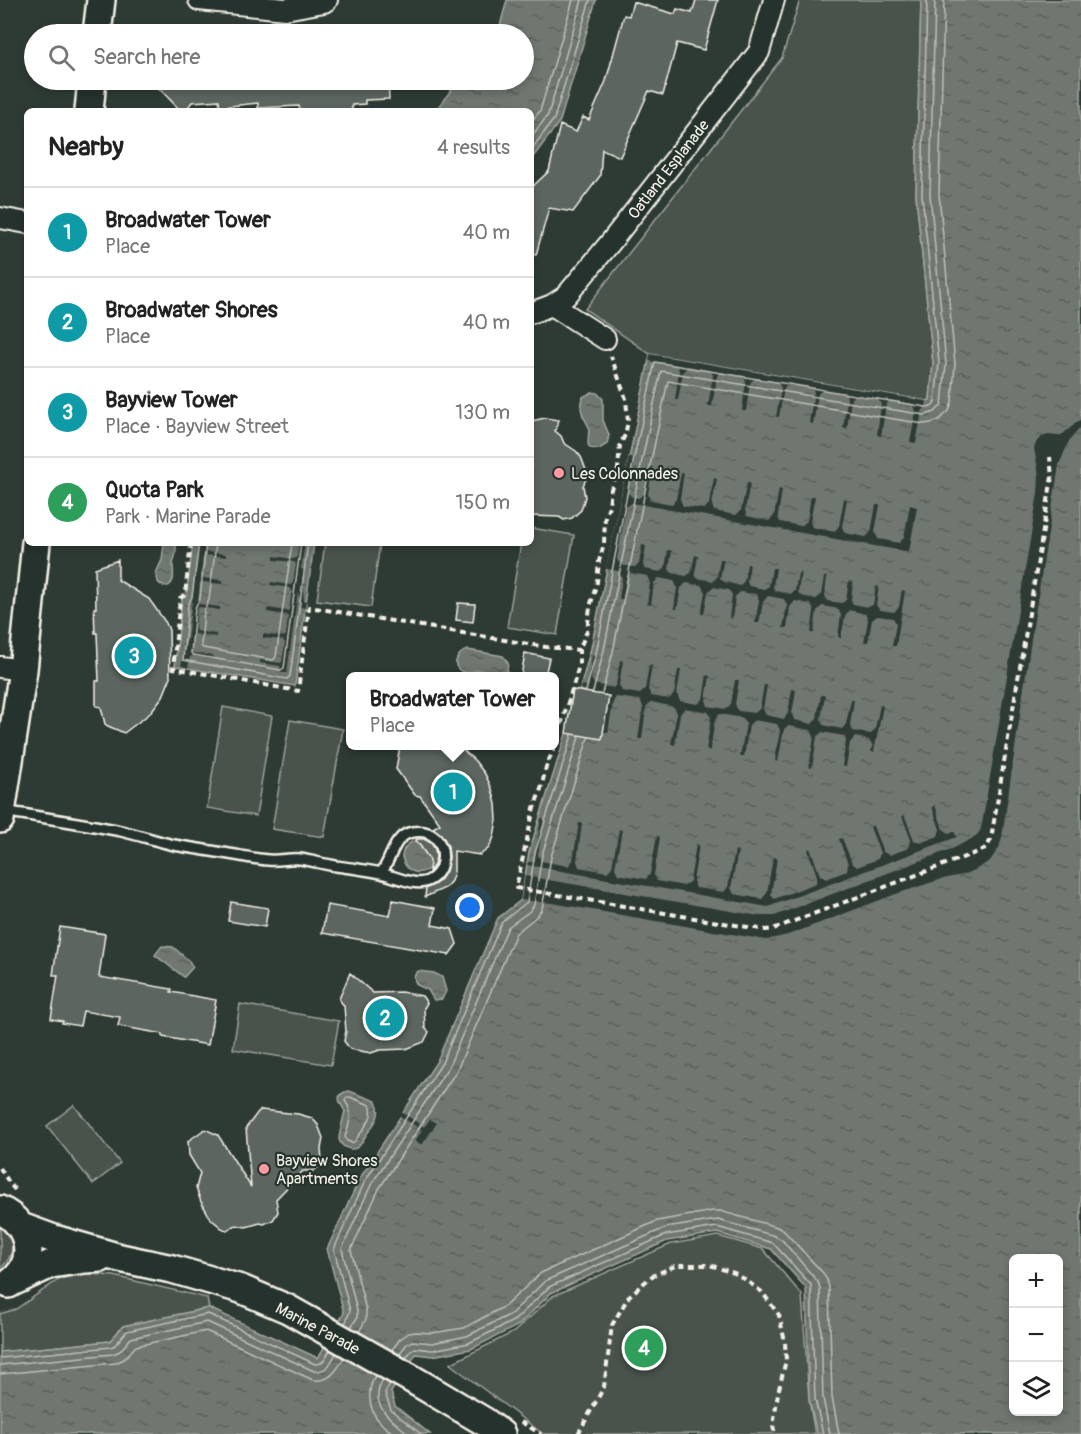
<!DOCTYPE html>
<html lang="en">
<head>
<meta charset="utf-8">
<style>
	:root { --surface:#fff; --page:#f2f2f2; --text:#222; --muted:#767676; --line:#e0e0e0; --accent:#ea580c }
	body { margin:0; font-family:Pangolin,sans-serif; background:var(--page); color:var(--text) }
	.controls { position:absolute; right:18px; bottom:18px; display:grid; overflow:hidden; border-radius:9px; box-shadow:0 3px 9px #0003 }
	.controls button { width:54px; height:54px; display:grid; place-items:center; padding:0; border:0; border-bottom:2px solid var(--line); background:var(--surface); color:var(--text); font:30px sans-serif }
	.you { position:absolute; left:470px; top:908px; width:21px; height:21px; margin:-15px; border:4px solid #fff; border-radius:50%; background:#1a73e8; box-shadow:0 0 0 9px #1a73e833 }
	.badge { display:grid; place-items:center; width:39px; height:39px; border-radius:50%; background:var(--accent); color:#fff; font-size:20px; font-weight:700 }
	.pin { position:absolute; translate:-50% -50%; border:3px solid #fff; box-shadow:0 2px 6px #0006 }
	.popup { position:absolute; left:346px; top:672px; width:213px; height:78px; box-sizing:border-box; display:grid; place-content:center; border-radius:9px; background:var(--surface); filter:drop-shadow(0 2px 4px #0005); font-size:20px; white-space:nowrap; color:var(--muted) }
	.popup b { font-size:22px; color:var(--text) }
	.popup::after { content:''; position:absolute; left:50%; top:100%; margin-left:-12px; border:12px solid transparent; border-top-color:var(--surface) }
	.list { margin:0; padding:0; list-style:none }
	h2 { display:flex; justify-content:space-between; align-items:center; height:78px; margin:0; padding:0 24px; font-size:26px }
	h2 small { font-size:20px; font-weight:400; color:var(--muted) }
	.list li { display:grid; grid-template-columns:39px 1fr auto; gap:18px; align-items:center; box-sizing:border-box; height:90px; padding:0 24px; border-top:2px solid var(--line) }
	.list b { display:block; font-size:22px; white-space:nowrap }
	.list p { margin:0; font-size:20px; white-space:nowrap; color:var(--muted) }
	.list em { font-size:20px; font-style:normal; color:var(--muted) }
	.icon { flex:none; width:33px; height:33px; fill:none; stroke:currentColor; stroke-width:2; stroke-linecap:round; stroke-linejoin:round }
	.map { position:relative; flex:none; width:1081px; height:1434px; overflow:hidden }
	.search { position:absolute; background:var(--surface); box-shadow:0 3px 9px #0003; left:24px; top:24px; width:510px; height:66px; display:flex; align-items:center; gap:15px; box-sizing:border-box; padding:0 21px; border-radius:33px; color:var(--muted); font-size:22px }
	.panel { position:absolute; background:var(--surface); box-shadow:0 3px 9px #0003; left:24px; top:108px; width:510px; height:438px; border-radius:9px }
	.map>svg:first-child { display:block }
	.green { fill:#48524c; stroke:#9ea29a; stroke-width:1.5 }
	.water { fill:url(#water-ripples); stroke:#a4a8a0; stroke-width:1.5; fill-rule:evenodd }
	.pier { fill:#2e3b34 }
	.lines { fill:none; stroke-linecap:round; stroke-linejoin:round }
	.shore { stroke:#bfc0b8; stroke-width:1.5 }
	.building { fill:#5c655e; stroke:#f4f1e8; stroke-width:1.5 }
	.service-casing { stroke:#f4f1e8; stroke-width:14 }
	.minor-casing { stroke:#f4f1e8; stroke-width:24 }
	.secondary-casing { stroke:#f4f1e8; stroke-width:32 }
	.path { stroke:#f4f1e8; stroke-width:4; stroke-dasharray:6 4.5; stroke-linecap:butt }
	.service { stroke:#26332d; stroke-width:9 }
	.minor { stroke:#26332d; stroke-width:20 }
	.secondary { stroke:#26332d; stroke-width:27 }
	.poi-dot { fill:#ff9aa2; stroke:#26332d; stroke-width:2 }
	.labels { text-anchor:middle; stroke-width:4.5; stroke-linejoin:round; paint-order:stroke }
	.street-label { font-size:16px; fill:#f4f1e8; stroke:#26332d }
	.poi-label { font-size:16px; fill:#f4f1e8; stroke:#26332d; text-anchor:start }
</style>
</head>
<body>
<div class="map">
<svg width="1081" height="1434" viewBox="0 0 1081 1434">
	<defs>
		<pattern id="water-ripples" width="26" height="14" patternUnits="userSpaceOnUse" patternTransform="scale(1.5)"><rect width="26" height="14" fill="#6f7770"/><path d="M2 4q2-2 4 0t4 0M15 11q2-2 4 0t4 0" fill="none" stroke="#5c605b"/></pattern>
	</defs>
	<rect width="100%" height="100%" fill="#2e3b34"/>
	<filter id="ink" filterUnits="userSpaceOnUse"><feTurbulence type="fractalNoise" baseFrequency=".0167" numOctaves="2"/><feDisplacementMap in="SourceGraphic" scale="12" xChannelSelector="R" yChannelSelector="G"/><feConvolveMatrix kernelMatrix="1 2 1 2 8 2 1 2 1" color-interpolation-filters="sRGB"/></filter>
	<g filter="url(#ink)">
		<path class="green" d="M800 0H921L916 195 933 363 930 400 927 401 650 354 585 309 782 58Z
			M531 528 574 535 557 635 507 627 521 543H531Z
			M325 543H380L371 607 317 600Z
			M223 707 272 716 256 816 207 808Z
			M290 720 343 729 324 837 272 829Z
			M240 1004 339 1021 331 1065 233 1049Z
			M74 1105 120 1163 93 1184 47 1126Z
			M0 1225C17 1238 15 1256 0 1269Z
			M718 1236 763 1249 802 1295 809 1400 815 1434H543L450 1364 514 1332 553 1296 671 1244Z
			M81 1273 114 1276 207 1298 209 1308 123 1326 110 1341 0 1352V1314L16 1309 58 1280Z"/>
		<path class="water" d="M507 0H596L560 121 531 160V111H435L459 80H524V34H494L500 26Z
			M921 0H1081V1434H817L809 1400 806 1288 771 1249 717 1233 667 1241 551 1293 519 1325 471 1349 432 1356 416 1354 391 1392 395 1406 430 1434H0V1352L110 1341 123 1326 209 1308 318 1358 344 1313 327 1249 360 1178 437 1061 498 918 521 900 529 852 580 689 591 648 650 354 927 401 930 400 933 363 916 195ZM1014 1258H1058V1412H1014Z
			M592 392 597 393 603 399V420L609 435 607 444 599 449 590 448 588 444 589 427 583 416 581 408 583 397Z
			M171 543 176 546C177 553 174 558 173 565 173 570 174 576 173 580 170 589 162 587 158 582L156 573 162 560 164 544Z
			M193 543H314L295 686 175 666 182 599 186 596Z
			M468 650 503 656 508 663 507 671 502 676C500 676 494 677 492 676 487 674 485 670 479 670 473 669 468 676 461 671 450 664 459 652 468 650Z
			M418 840 427 843 431 867C419 877 406 873 402 857 403 847 408 842 418 840Z
			M162 946 173 947 189 961 193 967 184 977 155 955Z
			M418 971 434 973 442 977 446 991 442 999 434 1000 428 990 417 985C413 979 413 975 418 971Z
			M349 1091 376 1101C383 1115 374 1124 366 1135 364 1139 361 1144 358 1147 351 1152 341 1147 339 1139 339 1137 344 1115 345 1111 339 1102 334 1094 349 1091Z"/>
		<path class="pier" d="M650 354 927 401 926 406 922 412 916 443 910 442 916 411 913 404 890 400 886 405 881 436 877 435 881 405 879 400 855 396 851 399 847 429 843 428 847 399 846 393 822 390 818 394 813 424 809 423 814 392 812 388 789 384 784 388 779 417H776L781 388 778 382 755 378 750 383 746 411H742L746 382 744 377 721 372 717 376 712 406H708L713 375 711 371 688 366 683 372 678 400H675L679 371 678 366 649 361Z
			M1081 419V427L1069 441 1059 465 1032 633 1002 837 999 848 990 861 975 870 962 875 942 879 896 894 788 935 766 940 552 903 521 900 525 876 760 916H774L954 848 975 837 980 831 982 824 1038 493 1039 476 1034 448 1037 441 1042 437 1048 435 1058 436 1063 434Z
			M629 457 635 458 628 493 632 497 639 498 644 493 649 467H653L648 494 650 500 672 504 676 499 681 473H684L680 499 683 506 704 509 709 504 714 478 717 479 712 505 714 511 736 515 741 510 747 483H750L745 510 747 516 769 521 774 516 779 489 782 490 778 516 780 522 801 526 807 521 811 496H815L810 522 812 527 834 532 839 526 844 499H847L842 527 845 533 866 537 871 532 876 505H880L875 532 878 539 899 543 904 537 910 505 917 507 909 552 632 503 626 507 617 559 620 565 635 567 639 564 642 545 646 546 643 565 645 569 661 572 665 568 668 550 672 551 669 569 672 573 686 576 691 573 695 555 698 556 695 573 697 578 713 581 717 577 720 559H724L720 578 724 582 740 586 744 581 747 564H750L747 582 749 586 764 589 769 586 772 568H776L773 587 775 591 790 594 795 591 798 573H801L798 592 801 596 816 599 821 595 824 577H827L825 595 827 601 842 603 846 600 849 581 853 582 851 600 853 604 868 607 873 605 876 586 879 587 876 605 880 610 894 612 899 607 902 590 905 591 896 646H892L896 623 893 618 877 616 872 620 868 642H864L868 620 866 614 849 610 845 616 841 638 838 637 841 615 838 609 822 606 817 611 814 633H811L814 611 811 604 795 601 790 607 787 628H783L787 605 784 599 768 596 763 602 759 623H755L759 601 757 594 740 592 735 597 732 619 729 618 732 595 729 590 713 587 708 592 704 614H701L705 592 701 585 686 583 681 588 677 609H674L677 587 674 581 659 578 654 583 651 605 647 604 650 583 647 576 631 573 626 578 623 599H619L622 578 619 571 606 569Z
			M199 543H205L204 549 206 552 226 554V557L205 555 203 557 201 575 202 578 223 580V584L202 582 200 583 198 602 199 604 220 607V610L199 607 197 609 195 629 196 631 216 634V637L196 634 193 635 191 651 193 653 214 656 213 659 193 656 190 657 188 668 181 666 186 642 187 641Z
			M299 543H305L301 569 305 570 304 577H302L304 601H306L305 608 300 607V600L298 592 287 673H281L280 666 260 663V660L280 663 282 662 285 643 283 640 263 638V634L284 637 286 635 288 617 287 615 267 612 268 608 287 611 289 610 292 591 290 588 270 585 271 582 290 585 293 583 296 564 294 562 274 560V556L294 559 297 557Z
			M592 656H595L591 678 594 684 613 688 616 685 620 660 623 661 619 685 622 691 640 694 645 689 649 665H652L648 689 651 696 669 699 674 694 678 670H681L677 694 680 701 698 704 703 699 707 675 710 676 706 700 708 706 726 709 731 704 735 680H739L735 704 738 711 755 713 760 708 764 685H767L763 709 766 715 784 719 788 713 792 689 796 690 792 714 795 720 812 724 817 718 821 695H825L821 719 823 725 842 729 846 724 851 700H854L850 725 853 731 871 734 875 729 880 705 883 706 874 752H871L873 746 869 740 855 737 850 743 846 767 842 766 846 741 844 736 822 732 817 737 812 768 809 767 814 737 811 730 788 726 784 729 778 762 775 761 780 730 777 724 754 720 749 725 744 757 740 756 746 724 743 718 719 714 715 720 710 751 706 750 711 718 708 712 685 708 680 714 675 745 671 744 677 713 674 707 651 702 646 708 642 739H638L643 707 640 700 616 697 613 702 608 732H604L609 700 606 694 586 692V690L580 689 581 685 587 686Z
			M935 805 943 829 949 833 954 831 957 837 768 907 527 865 528 862H534L541 818 544 819 538 855 541 861 568 866 573 860 579 823H582L577 861 579 867 607 872 612 867 619 829 622 830 615 868 618 874 646 879 650 874 657 836 660 837 654 875 657 881 684 886 690 881 696 844 699 845 693 881 696 888 724 892 728 887 735 850 738 851 731 888 734 894 762 899 767 893 773 857 777 858 771 894 774 899 816 883 817 876 808 850 810 848 820 875 826 879 847 871 848 864 839 839 842 838 852 863 857 867 878 859 880 853 870 827 873 826 883 852 889 855 909 848 911 840 902 816 904 814 914 840 920 843 938 836 940 829 932 807Z
			M400 1111 424 1127 430 1119 437 1123 422 1145 415 1141 422 1130 398 1115Z"/>
		<g class="lines">
			<path class="shore" d="M531 122 540 111 573 0
				M531 137 548 115 582 0
				M531 150 554 119 590 0
				M199 543 192 597 188 604 183 660 287 679 290 676 308 543
				M206 543 200 598 195 608 191 653 193 655 281 670 284 668 301 543
				M216 543 209 600 204 611 201 646 203 648 273 660 276 657 292 543
				M586 691 597 649 634 458 655 362 926 407 932 406 935 402 939 363 922 194 927 0
				M593 692 604 650 642 460 661 371 925 415 935 412 942 405 946 364 930 194 935 0
				M602 693 613 652 651 461 668 381 924 424 931 423 939 420 949 411 952 402 955 364 939 194 944 0
				M347 1097H350L370 1105C376 1117 362 1130 355 1141L352 1143 347 1141 345 1137C349 1125 354 1112 345 1101Z
				M345 1324 350 1311 334 1249 365 1181 442 1063 502 922 527 902 535 853 572 735
				M351 1327 357 1318V1311L342 1249 371 1185 449 1066 508 927 530 911 534 905 542 855 579 737
				M359 1332 366 1319V1310L351 1250 379 1189 457 1070 516 933 537 916 542 909 551 857 588 738
				M392 1350 400 1339 409 1333 416 1332 432 1333 464 1328 505 1306 541 1273 657 1221 713 1211H720L777 1227 784 1231 823 1273 827 1280 829 1288 832 1397 839 1434
				M399 1355 406 1345 412 1341 432 1343 467 1336 511 1314 545 1281 665 1228 718 1220 775 1236 782 1240 818 1282 820 1288 823 1398 830 1434
				M0 1358 111 1347 115 1345 127 1331 208 1314 315 1364C324 1365 326 1356 330 1350
				M406 1358 411 1351 415 1348 432 1350 469 1343 515 1320 549 1287 666 1235 717 1227 773 1243 811 1285 815 1399 823 1434
				M0 1365 113 1354 120 1351 131 1338 207 1322 314 1371C327 1372 331 1363 336 1353
				M0 1374 116 1363 124 1359 136 1346 206 1331 313 1380C330 1382 336 1371 344 1358
				M375 1376C367 1389 368 1409 379 1421 383 1426 389 1430 394 1434
				M383 1380C367 1405 392 1420 409 1434
				M390 1384 385 1393 391 1410 421 1434"/>
		</g>
		<path class="building" d="M696 0H718L704 50 677 43 663 95 649 91 620 157 602 149 600 176 573 212 549 208 536 255 531 254V188L549 171 560 125 576 132 583 117 589 120 606 81 624 15 629 16 633 2 675 14 677 9 692 13Z
			M151 80H388L389 99 365 100V104L352 105V110L343 111H300L299 106 258 108V103L220 107 219 100 192 102 185 111H181Z
			M545 418 559 420 555 431 561 436 564 443 576 451 581 457 586 470 587 476 583 486 585 497 581 510 572 518 564 520 559 517 531 516V421Z
			M118 560V580L149 599 166 623 169 630 170 679 163 696 149 714 124 733 108 726 105 724 101 707 96 706V681H99L97 633H95L94 608H96L95 568Z
			M458 603 475 604 473 622 456 620Z
			M525 653 549 658 545 676H521Z
			M573 690 609 696 602 739 566 733Z
			M400 746H459L475 761 485 774 492 789 496 804 497 820 494 837 489 848 480 855 454 851V872L451 881 445 888 425 897 426 888 438 882 446 871 449 858 448 846 441 834 433 828 440 824 420 796 415 795 396 769Z
			M417 839H424L431 843 435 849 436 857 434 865 429 872 430 860 416 840Z
			M393 900 435 908 432 925 452 929 457 944 449 955 322 933 327 905 390 916Z
			M231 902 268 908 265 927 228 921Z
			M60 927 105 934 99 977 172 989 171 992 216 1000 208 1045 163 1037V1034L118 1026 120 1017 83 1011 80 1026 62 1023 63 1021 51 1019 58 975H53Z
			M350 973 373 993 401 992 422 996 427 1003 424 1008 425 1028 429 1032 424 1042 406 1049 380 1050 371 1053 350 1049 344 1041 346 1031 344 1006 339 999Z
			M261 1110 298 1114 312 1118 318 1125 323 1138 321 1149 322 1161 321 1165 313 1171H303L276 1199 278 1212 273 1220 264 1224 260 1223 246 1227 236 1225 227 1230 223 1229 211 1219 201 1202 196 1188 200 1173 189 1155 188 1141 205 1129 218 1135 251 1187 246 1128 258 1112Z"/>
		<g class="lines">
			<g class="service-casing">
				<path id="service" d="M4 811C43 818 82 823 121 831 139 835 156 841 174 845 190 848 207 850 223 853 238 855 253 859 268 860 279 861 290 858 300 859 312 861 324 864 336 866 351 868 367 870 381 873 392 876 402 880 412 882 451 890 454 825 413 832 393 835 392 859 381 873"/>
			</g>
			<g class="minor-casing">
				<path id="minor" d="M199 0 285 9 324 2 327 0
					M0 218 27 223
					M552 305 605 339
					M531 313 552 305 566 296 610 243 759 52 774 0
					M0 667 23 670"/>
			</g>
			<g class="secondary-casing">
				<path id="secondary" d="M97 34 101 0
					M89 111 92 80
					M0 819 23 670 36 543
					M0 1210C31 1224 39 1263 9 1284
					M21 1227 54 1239 120 1258 172 1269 241 1289 288 1309 412 1379 485 1422 501 1434
					M12 1282 51 1264 85 1259 101 1258"/>
			</g>
			<path class="path" d="M191 543 185 595 180 598 173 668 298 691 309 607 546 647 579 650 587 631 590 607 597 582 599 561 604 544 605 516 609 506 611 489 618 469 620 445 625 435 628 422 626 399 611 356
				M555 745 579 666V650
				M555 746 546 767 541 789 534 808 516 888 766 930 773 929 983 850 988 845 991 839 1052 477 1050 457
				M0 1168 10 1184 15 1190
				M521 1422 541 1434
				M578 1434 604 1387 612 1325 629 1296 652 1276 677 1265H710L737 1274 762 1292 779 1315 785 1342 786 1360 778 1393 773 1426 775 1434"/>
			<use href="#service" class="service"/>
			<use href="#minor" class="minor"/>
			<use href="#secondary" class="secondary"/>
		</g>
	</g>
	<g class="poi-dot">
		<circle cx="559" cy="473" r="6"/>
		<circle cx="264" cy="1169" r="6"/>
	</g>
	<g class="labels">
		<g class="street-label">
			<text transform="translate(668 169) rotate(-52)" y="6">Oatland Esplanade</text>
			<text transform="translate(318 1328) rotate(28)" y="6">Marine Parade</text>
		</g>
		<g class="poi-label">
			<text x="571" y="479">Les Colonnades</text>
			<text x="276" y="1166">Bayview Shores<tspan x="276" dy="18">Apartments</tspan></text>
		</g>
	</g>
</svg>
<div class="controls">
<button>+</button>
<button>−</button>
<button><svg class="icon" aria-label="layers" viewBox="0 0 24 24"><path d="M12 4l9 5-9 5-9-5zM3 14l9 5 9-5"/></svg></button>
</div>
<div class="you"></div>
<div class="pin badge" style="left:453px;top:792px;background:#0f9aa8">1</div>
<div class="popup"><b>Broadwater Tower</b>Place</div>
<div class="pin badge" style="left:385px;top:1018px;background:#0f9aa8">2</div>
<div class="pin badge" style="left:134px;top:656px;background:#0f9aa8">3</div>
<div class="pin badge" style="left:644px;top:1348px;background:#2e9e5b">4</div>
<div class="search"><svg class="icon" aria-label="search" viewBox="0 0 24 24"><circle cx="10" cy="10" r="6"/><path d="M15 15l6 6"/></svg>Search here</div>
<section class="panel">
<h2>Nearby<small>4 results</small></h2>
<ul class="list">
<li><span class="badge" style="background:#0f9aa8">1</span><div><b>Broadwater Tower</b><p>Place</p></div><em>40 m</em></li>
<li><span class="badge" style="background:#0f9aa8">2</span><div><b>Broadwater Shores</b><p>Place</p></div><em>40 m</em></li>
<li><span class="badge" style="background:#0f9aa8">3</span><div><b>Bayview Tower</b><p>Place · Bayview Street</p></div><em>130 m</em></li>
<li><span class="badge" style="background:#2e9e5b">4</span><div><b>Quota Park</b><p>Park · Marine Parade</p></div><em>150 m</em></li>
</ul>
</section>
</div>
</body>
</html>
